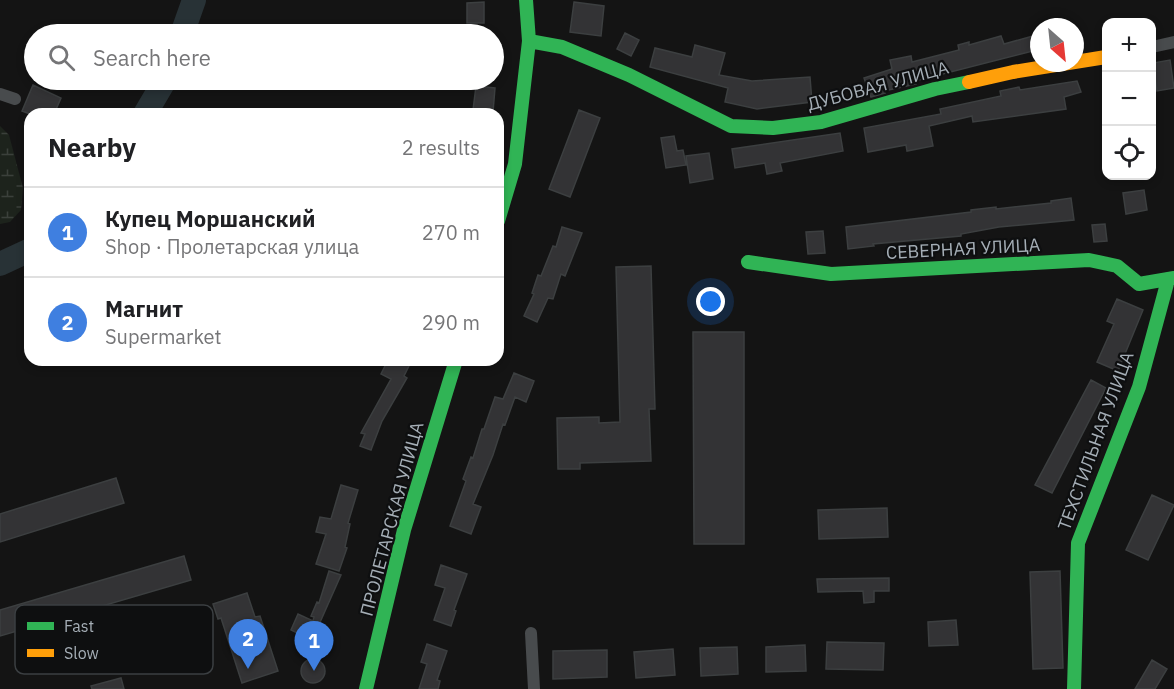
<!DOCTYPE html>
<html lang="en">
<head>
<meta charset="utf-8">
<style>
	:root { --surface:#fff; --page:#f6f6f6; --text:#202124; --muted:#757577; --line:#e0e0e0; --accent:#72787d }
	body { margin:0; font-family:"IBM Plex Sans",sans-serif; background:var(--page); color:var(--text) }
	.controls { position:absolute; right:18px; top:18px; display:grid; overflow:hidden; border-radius:12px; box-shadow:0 3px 9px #0003 }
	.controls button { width:54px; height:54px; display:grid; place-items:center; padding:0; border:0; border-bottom:2px solid var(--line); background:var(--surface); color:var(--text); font:30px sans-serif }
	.compass { position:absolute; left:1030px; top:18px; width:54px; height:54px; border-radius:50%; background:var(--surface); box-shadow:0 3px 9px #0003; rotate:153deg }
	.you { position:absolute; left:711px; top:302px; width:21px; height:21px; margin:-15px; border:4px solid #fff; border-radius:50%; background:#1a73e8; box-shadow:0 0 0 9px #1a73e833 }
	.badge { display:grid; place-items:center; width:39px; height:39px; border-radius:50%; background:var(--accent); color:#fff; font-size:20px; font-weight:700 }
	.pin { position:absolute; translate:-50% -50px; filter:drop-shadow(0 2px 3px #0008) }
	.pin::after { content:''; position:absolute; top:32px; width:21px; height:18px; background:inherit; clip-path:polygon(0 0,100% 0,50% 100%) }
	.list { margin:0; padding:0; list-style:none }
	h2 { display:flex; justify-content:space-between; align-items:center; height:78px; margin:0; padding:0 24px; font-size:26px }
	h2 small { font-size:20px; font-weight:400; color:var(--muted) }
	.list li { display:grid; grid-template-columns:39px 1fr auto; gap:18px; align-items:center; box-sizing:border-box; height:90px; padding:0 24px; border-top:2px solid var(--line) }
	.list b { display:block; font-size:22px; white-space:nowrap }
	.list p { margin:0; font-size:20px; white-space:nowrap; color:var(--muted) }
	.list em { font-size:20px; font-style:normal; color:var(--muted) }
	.icon { flex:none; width:33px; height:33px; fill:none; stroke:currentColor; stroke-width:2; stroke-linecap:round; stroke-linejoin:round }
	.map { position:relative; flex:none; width:1174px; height:689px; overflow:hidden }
	.search { position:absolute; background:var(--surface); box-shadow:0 3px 9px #0003; left:24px; top:24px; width:480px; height:66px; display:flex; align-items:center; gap:15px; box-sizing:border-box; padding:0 21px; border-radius:33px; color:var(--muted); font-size:22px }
	.panel { position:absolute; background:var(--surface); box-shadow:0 3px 9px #0003; left:24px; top:108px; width:480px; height:258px; border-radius:18px }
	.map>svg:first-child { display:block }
	.wetland { fill:url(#wetland-marsh) }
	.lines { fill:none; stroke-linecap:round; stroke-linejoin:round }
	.river { stroke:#283236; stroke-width:24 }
	.building { fill:#333335; stroke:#3c3f40; stroke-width:1.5 }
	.street { stroke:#484b4d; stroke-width:12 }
	.fast { stroke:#30b455; stroke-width:14 }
	.slow { stroke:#ff9f0a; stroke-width:14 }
	.labels { text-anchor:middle; stroke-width:4.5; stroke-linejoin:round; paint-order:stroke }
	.street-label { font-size:18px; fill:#a5aeb6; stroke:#0e0f10 }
	.key { fill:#0e0f10; stroke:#3b3f42; stroke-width:1.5 }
	.key-label { font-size:16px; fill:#a5aeb6 }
</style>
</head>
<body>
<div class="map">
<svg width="1174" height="689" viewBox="0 0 1174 689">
	<defs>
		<pattern id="wetland-marsh" width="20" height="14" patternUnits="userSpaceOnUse" patternTransform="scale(1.5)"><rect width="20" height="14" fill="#1d231c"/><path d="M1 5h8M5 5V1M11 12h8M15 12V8" fill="none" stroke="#3b403b"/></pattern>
	</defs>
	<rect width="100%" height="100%" fill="#141414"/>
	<path class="wetland" d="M0 126 9 135 23 188 21 210 10 222 0 224Z"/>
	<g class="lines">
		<path class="river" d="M182 34 194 0
			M145 114 165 80
			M0 264 30 250"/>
	</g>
	<path class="building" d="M484 2V23H467V3Z
		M574 2 604 6 601 36 570 32Z
		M625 33 639 40 631 56 617 49Z
		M1001 36 1004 44 1033 36 1037 50 915 81 916 84 884 91 885 93 871 97 864 78 892 69 890 60 911 56 912 62 959 50 958 45 969 42V45Z
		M695 45 725 53 719 75 752 81 810 77 812 102 757 109 725 102 728 88 650 67 655 48 692 57Z
		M1170 60 1174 88 1157 91 1153 63Z
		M1077 81 1081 92 1064 97 1066 109 973 122 972 116 929 126 933 146 907 151 906 145 868 152 864 128 941 114 940 109 1001 96 1000 91 1019 87 1020 90Z
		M33 85 61 98 54 114H30L22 111Z
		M476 86 495 88 493 112 473 110Z
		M579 110 600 118 570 197 549 189Z
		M840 133 843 151 780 163 782 171 767 174 765 163 735 168 732 149Z
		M674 136 677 151 683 150 686 165 666 168 661 138Z
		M709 153 713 179 690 183 686 156Z
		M1144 190 1147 210 1126 214 1123 193Z
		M1071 198 1074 220 999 227 961 234V236L873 244 874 246 848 249 846 227 971 212V210L996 207V209L1051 203V201Z
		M1105 224 1107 241 1094 242 1092 225Z
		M562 227 582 233 565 276 561 274 553 299 548 298 537 322 524 316 534 294 532 293 538 275 541 276 553 246 556 247Z
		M823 231 825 253 808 254 806 232Z
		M651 266 655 409H649L651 461 580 463V469H558L557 418 599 417V423L620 422 616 267Z
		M1117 299 1143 310 1118 371 1097 362 1114 324 1107 321Z
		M693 332H744V544H694Z
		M388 360H412L404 376 407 378 382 421 371 450 360 446 365 434 361 433 391 379 381 374Z
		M514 373 534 381 526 402 515 397 505 425 503 424 493 455 473 504 481 507 471 534 450 526 466 481 463 479 471 457 473 458 482 429H484L495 397 503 399Z
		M1091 380 1106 388 1052 493 1035 485Z
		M116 478 124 503 0 542V514Z
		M341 485 358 490 348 523 350 524 345 547 347 548 339 571 316 564 326 534 316 532 320 517 331 519Z
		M1152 495 1174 505 1148 560 1126 550Z
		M887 508 888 537 819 539 818 510Z
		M184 556 191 580 0 636V610Z
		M441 565 467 574 454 610 456 611 451 626 434 620 445 588 435 585Z
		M329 571 341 575 317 629 314 628 309 639 291 630 298 614 313 621 314 617 311 616 317 602 319 603Z
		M1060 571 1063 668 1033 669 1030 572Z
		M889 578V591H874V602L864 603 863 591 818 592 817 579Z
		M247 593 255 617 260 616 278 671 242 683 221 618 218 619 213 604Z
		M956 620 958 645 929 646 928 622Z
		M827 642 884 643 883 670 826 669Z
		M427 644 447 651 437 680 440 681 438 689H419L427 664 421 662Z
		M805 645 806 671 766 672V647Z
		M737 647 738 674 701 676 700 648Z
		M673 649 675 675 636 678 634 652Z
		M607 650V677L553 679V651Z
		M301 671a12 12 0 1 1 24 0a12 12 0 1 1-24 0Z
		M1152 660 1167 669 1155 689H1135Z
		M121 678 124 689H92L91 686Z"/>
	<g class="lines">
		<path class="street" d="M1152 47 1174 42
			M0 94 15 99
			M531 633 534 689"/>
		<path class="fast" d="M529 41 562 47 629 75 731 126 773 128 821 122 935 89 969 82
			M498 221 515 164 529 41 526 0
			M748 262 831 274 1089 260 1117 266 1139 284 1174 278
			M366 689 404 530 456 360
			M1074 689 1078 543 1139 387 1168 280"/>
		<path class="slow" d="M969 82 1013 72 1106 57"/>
	</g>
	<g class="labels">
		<g class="street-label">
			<text transform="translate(878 86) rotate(-15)" y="6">ДУБОВАЯ УЛИЦА</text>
			<text transform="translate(963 249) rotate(-3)" y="6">СЕВЕРНАЯ УЛИЦА</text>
			<text transform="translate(1096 441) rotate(-70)" y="6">ТЕХСТИЛЬНАЯ УЛИЦА</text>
			<text transform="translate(392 519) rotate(-75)" y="6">ПРОЛЕТАРСКАЯ УЛИЦА</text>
		</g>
	</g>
	<rect x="15" y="605" width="198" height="69" rx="9" class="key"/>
	<rect x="27" y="622" width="27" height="8" fill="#30b455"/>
	<rect x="27" y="649" width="27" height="8" fill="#ff9f0a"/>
	<g class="key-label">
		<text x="64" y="632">Fast</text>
		<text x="64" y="659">Slow</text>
	</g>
</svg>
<div class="controls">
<button>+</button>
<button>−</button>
<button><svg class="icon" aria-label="locate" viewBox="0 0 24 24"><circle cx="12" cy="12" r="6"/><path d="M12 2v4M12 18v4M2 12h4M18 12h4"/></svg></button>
</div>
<svg class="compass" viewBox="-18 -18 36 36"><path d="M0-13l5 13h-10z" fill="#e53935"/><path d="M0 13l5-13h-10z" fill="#757577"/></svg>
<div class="you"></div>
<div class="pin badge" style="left:314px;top:671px;background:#3f7fe0">1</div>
<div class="pin badge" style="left:248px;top:669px;background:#3f7fe0">2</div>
<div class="search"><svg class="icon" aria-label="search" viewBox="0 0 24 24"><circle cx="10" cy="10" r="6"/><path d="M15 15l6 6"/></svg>Search here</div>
<section class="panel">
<h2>Nearby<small>2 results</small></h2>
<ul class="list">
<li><span class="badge" style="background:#3f7fe0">1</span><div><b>Купец Моршанский</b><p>Shop · Пролетарская улица</p></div><em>270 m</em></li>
<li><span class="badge" style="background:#3f7fe0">2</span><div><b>Магнит</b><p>Supermarket</p></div><em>290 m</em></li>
</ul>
</section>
</div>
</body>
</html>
